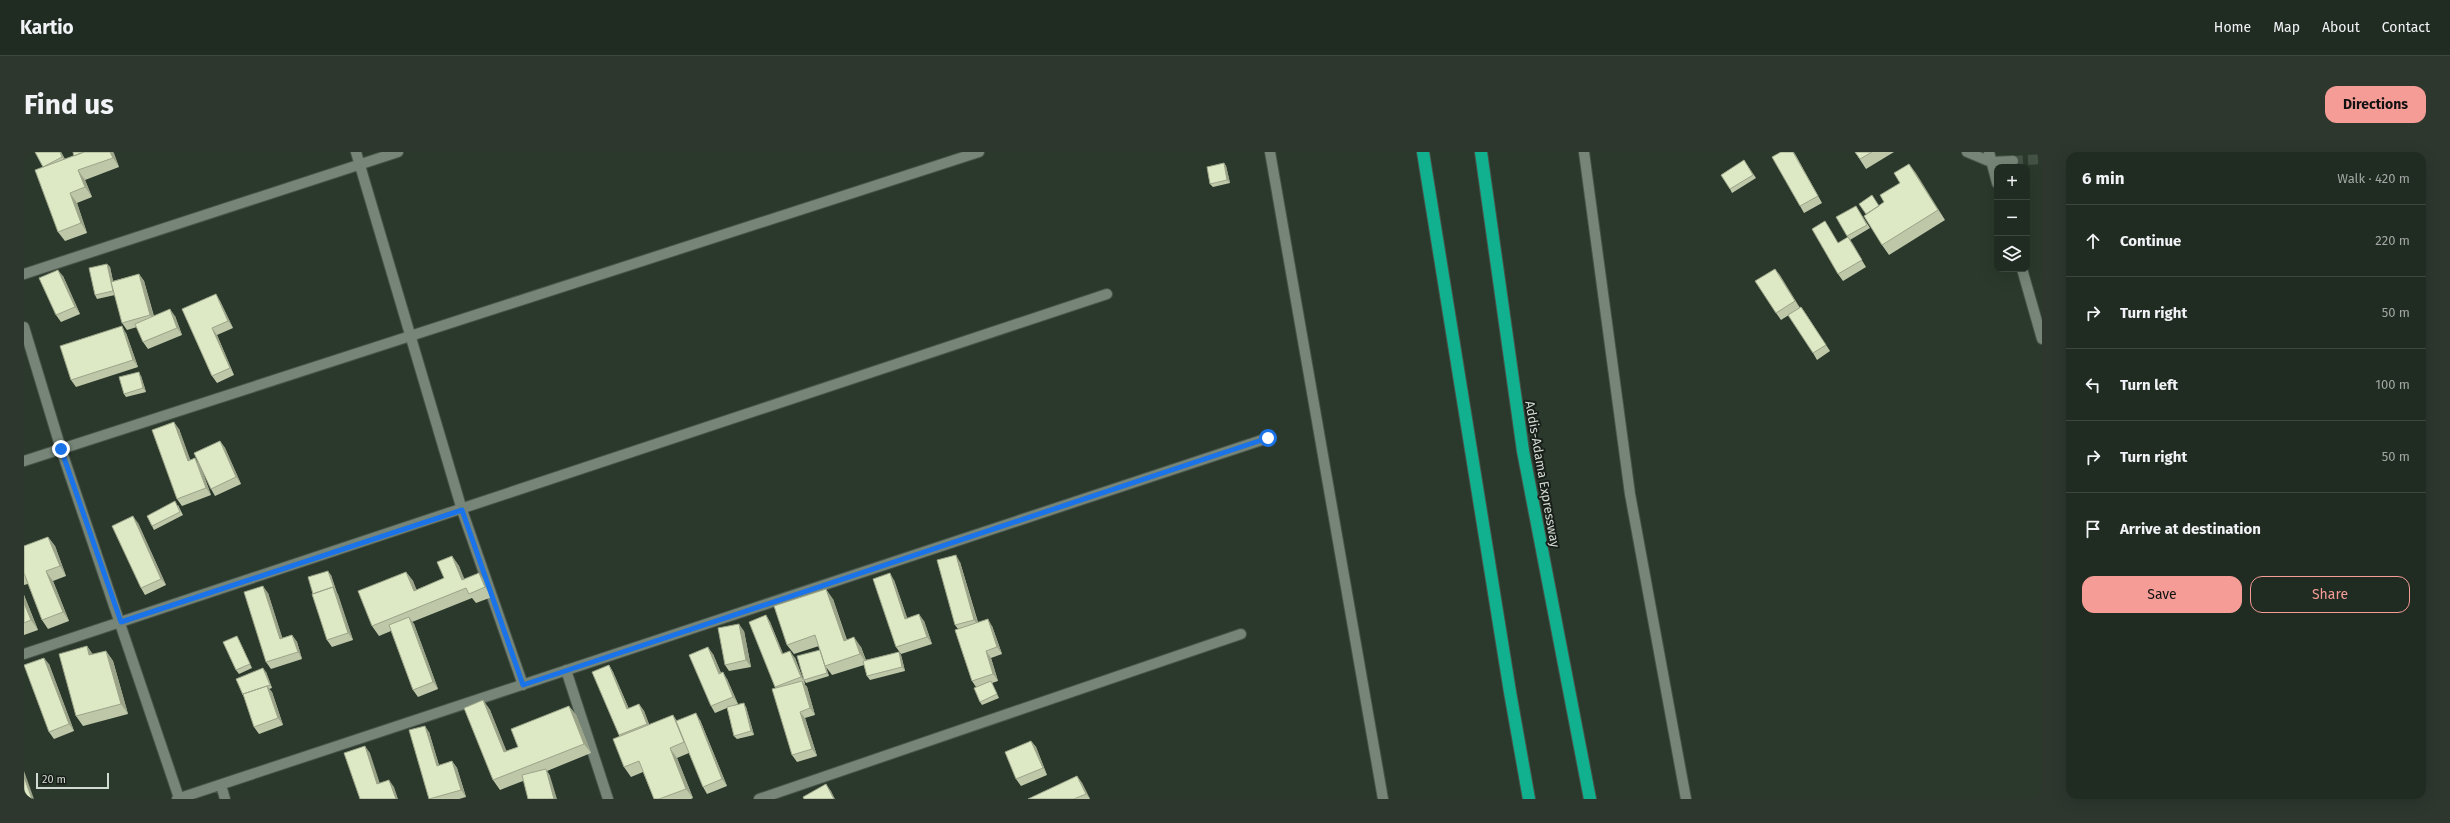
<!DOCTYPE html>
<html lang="en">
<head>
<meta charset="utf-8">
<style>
	:root { --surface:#202b21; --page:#2d372e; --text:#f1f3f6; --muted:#a2a7a5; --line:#3d473f; --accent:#f59c96 }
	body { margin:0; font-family:"Fira Sans",sans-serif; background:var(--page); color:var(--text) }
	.controls { position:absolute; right:12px; top:12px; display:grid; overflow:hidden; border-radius:8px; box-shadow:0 4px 16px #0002 }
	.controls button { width:36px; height:36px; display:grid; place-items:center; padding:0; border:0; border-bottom:1px solid var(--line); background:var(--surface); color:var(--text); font:20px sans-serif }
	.scale { position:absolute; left:12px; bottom:10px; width:73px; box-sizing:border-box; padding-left:4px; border:2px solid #d2dbd3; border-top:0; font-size:11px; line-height:14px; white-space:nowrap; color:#d2dbd3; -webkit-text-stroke:3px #181e19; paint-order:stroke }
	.stop { position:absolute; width:12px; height:12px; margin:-9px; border:3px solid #1a73e8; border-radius:50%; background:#fff }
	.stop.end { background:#1a73e8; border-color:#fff; box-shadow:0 1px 4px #0008 }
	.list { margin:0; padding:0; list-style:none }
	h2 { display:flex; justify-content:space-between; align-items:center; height:52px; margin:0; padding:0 16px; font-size:17px }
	h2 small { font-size:13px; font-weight:400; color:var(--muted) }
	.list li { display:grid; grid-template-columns:26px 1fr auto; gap:12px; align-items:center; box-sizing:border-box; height:72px; padding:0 16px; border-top:1px solid var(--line) }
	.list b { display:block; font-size:15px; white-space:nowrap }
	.list em { font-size:13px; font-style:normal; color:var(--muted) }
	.actions { display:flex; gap:8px; padding:12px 16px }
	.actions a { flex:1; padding:9px 0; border:1px solid var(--accent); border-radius:12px; text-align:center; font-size:14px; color:var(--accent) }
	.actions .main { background:var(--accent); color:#111 }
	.icon { flex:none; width:22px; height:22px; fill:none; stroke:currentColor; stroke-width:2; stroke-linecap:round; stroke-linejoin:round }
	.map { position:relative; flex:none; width:2018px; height:647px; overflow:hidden; border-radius:12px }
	header { display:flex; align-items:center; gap:24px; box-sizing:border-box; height:56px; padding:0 20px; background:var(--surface); border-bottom:1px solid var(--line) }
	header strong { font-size:19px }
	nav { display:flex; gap:22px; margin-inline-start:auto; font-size:14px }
	.intro { display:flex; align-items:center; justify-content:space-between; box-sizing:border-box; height:96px; padding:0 24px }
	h1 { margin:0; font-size:28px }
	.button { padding:10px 18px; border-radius:12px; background:var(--accent); color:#111; font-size:14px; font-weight:700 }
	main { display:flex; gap:24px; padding:0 24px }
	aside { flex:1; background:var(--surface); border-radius:12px; box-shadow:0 4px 16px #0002 }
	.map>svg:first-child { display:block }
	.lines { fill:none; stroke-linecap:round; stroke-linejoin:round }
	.minor-tunnel { stroke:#445145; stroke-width:10; stroke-dasharray:10 5; stroke-linecap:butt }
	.minor-casing { stroke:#48544a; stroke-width:12 }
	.highway-casing { stroke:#48544a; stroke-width:14 }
	.minor { stroke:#768577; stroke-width:10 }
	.highway { stroke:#11b18f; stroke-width:12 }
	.wall { fill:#bec8a9 }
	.shaded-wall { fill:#9ba389 }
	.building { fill:#dde9c4; stroke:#9ba389 }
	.route { stroke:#1a73e8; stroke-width:5 }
	.labels { text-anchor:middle; stroke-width:4; stroke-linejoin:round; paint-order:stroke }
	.street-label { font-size:13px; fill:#d2dbd3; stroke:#181e19 }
</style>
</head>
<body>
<header>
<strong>Kartio</strong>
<nav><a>Home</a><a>Map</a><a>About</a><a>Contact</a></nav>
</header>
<div class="intro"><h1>Find us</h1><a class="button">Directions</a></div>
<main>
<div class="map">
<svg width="2018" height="647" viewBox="0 0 2018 647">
	<rect width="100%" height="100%" fill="#2b392c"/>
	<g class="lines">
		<path class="minor-tunnel" d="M1989 9 2018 7"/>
		<g class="minor-casing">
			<path id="minor" d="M332 0 438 358 499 533
				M1246 0 1359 647
				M1560 0 1606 342 1662 647
				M1943 0 1967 10 1989 9
				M1965 0 1973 31
				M1998 117 2018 187
				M0 122 374 0
				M0 175 37 297 155 646
				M0 309 955 0
				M0 502 1083 142
				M542 518 584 647
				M197 633 201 647
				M153 647 1244 286
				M735 647 1217 482"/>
		</g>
		<g class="highway-casing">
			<path id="highway" d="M1399 0 1486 540 1505 647
				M1457 0 1499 299 1566 647"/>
		</g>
		<use href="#minor" class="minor"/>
		<use href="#highway" class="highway"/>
	</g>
	<path class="wall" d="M37 0 41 7 50 4 49 0H89L95 15 61 28 68 45 53 51 63 81 41 89 34 80 19 15Z
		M1831 0H1870L1842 17Z
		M1771 2 1798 51 1780 61 1776 54Z
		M1720 8 1732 26 1708 41 1706 37Z
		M1200 11 1202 14 1206 31 1189 35 1186 32Z
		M1885 12 1921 68 1865 103 1858 93 1855 54 1860 50 1876 31Z
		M1832 54 1846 76 1826 88 1823 84Z
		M1801 69 1814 91 1824 85 1842 115 1819 129 1814 122Z
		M83 112 86 115 89 129 115 122 120 129 130 164H151L158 183 124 197 119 190 113 175 103 178 98 171 91 143 73 147 71 143Z
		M1751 117 1776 156 1777 155 1782 162 1806 199 1793 208 1789 201 1768 161 1757 168 1752 161Z
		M39 124 56 162 37 170 32 163Z
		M192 142 196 149 209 176 193 183 210 223 193 231 188 224 158 157Z
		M102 181 114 215 52 235 47 228Z
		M117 224 122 240 102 245 100 242Z
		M155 277 166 308 176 312 196 289 201 296 217 332 191 344 187 337 176 313 187 343 158 354 153 347Z
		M154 353 159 363 130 378 128 374Z
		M114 371 142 433 121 443 117 436Z
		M24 385 31 394 42 424 29 429 45 469 24 477 18 468 4 432 0 433V394Z
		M428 404 435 414 440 427 455 421 462 431 468 445 452 451 448 446 388 470 390 472 414 537 394 545 389 538 367 479 355 484 348 474 382 420 389 429 392 438 420 426Z
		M936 410 954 470 968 474 978 502 967 506 974 529 968 531 975 546 958 553 956 550 952 535 948 529 934 477 931 473Z
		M307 423 329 488 308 495 303 488Z
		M870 428 883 466 900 469 908 492 877 502 872 495Z
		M244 441 258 486 268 483 273 490 278 507 247 517 242 510Z
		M0 443 14 478 0 483Z
		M809 447 823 488 837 495 842 508 875 500 877 503 881 519 846 528 843 524 840 513 808 523 802 515 805 524 782 531 780 528 781 532H780L783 535 791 563 781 566 793 604 773 610 768 603 751 535 742 463 746 470 759 502 771 506 779 527 796 499 795 494 770 502 763 493Z
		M720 479 727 515 705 519 701 513Z
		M215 488 228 516 215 522 212 518Z
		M63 494 69 503 82 499 89 509 104 562 59 574 52 564Z
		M689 502 697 521 703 527 714 552 708 554 722 555 730 583 713 587 710 584 703 556 691 561 687 554Z
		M25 512 50 579 30 587 25 580Z
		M585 513 589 520 605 557 615 552 620 559 625 573 649 563 652 569 676 568 703 634 683 642 679 635 665 601 653 606 669 646 667 647H630L619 620 607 625 600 615 595 585V583Z
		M242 520 248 536 245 537 248 540 259 573 235 582 230 575Z
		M459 548 466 558 482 599 494 595 545 554 552 563 567 601 523 619 526 624 499 629 476 638 469 628Z
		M405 580 415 613 428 609 433 616 442 645 435 647H405Z
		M1007 589 1012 595 1023 623 997 634 992 627Z
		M1053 624 1058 631 1066 647H1004Z"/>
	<path class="shaded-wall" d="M36 0H37L43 11 38 5Z
		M86 0H89L90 1 95 15 89 6Z
		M1769 0H1770L1771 2 1798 51 1794 44Z
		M1200 11 1202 14 1206 31 1203 28Z
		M1885 12 1892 21 1921 68 1914 58Z
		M54 18 61 28 68 45 61 35Z
		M46 41 53 51 63 81 57 71Z
		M1824 85 1829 92 1842 115 1838 108Z
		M83 112 86 115 92 143 89 139Z
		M1751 117 1756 123 1776 156 1771 149Z
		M34 118 39 124 56 162 51 155Z
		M115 122 120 129 131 170 126 163Z
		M192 142 196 149 209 176 204 169Z
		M146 157 151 164 158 183 153 176Z
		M98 174 102 181 114 215 109 208Z
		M188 176 193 183 210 223 206 216Z
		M115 220 117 224 122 240 119 236Z
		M150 270 155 277 169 315 164 309Z
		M196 289 201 296 217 332 212 325Z
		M171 306 176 313 187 343 182 336Z
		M109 364 114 371 142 433 137 427Z
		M24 385 31 394 42 424 36 414Z
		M932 403 936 410 955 475 950 468Z
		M428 404 435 414 445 438 438 428Z
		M22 419 29 429 45 469 39 460Z
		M304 419 307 423 312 440 314 442 329 488 324 481Z
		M382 420 389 429 397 448 390 439Z
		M455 421 462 431 468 445 461 435Z
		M866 421 870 428 886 474 881 467Z
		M239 434 244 441 261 494 256 487Z
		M802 437 809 447 826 499 820 489Z
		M0 443 14 478 7 468 0 451Z
		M895 462 900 469 908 492 903 485Z
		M742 463 746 470 762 509 758 502Z
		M385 465 390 472 414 537 409 530Z
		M964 467 968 474 978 502 973 495Z
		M715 472 720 479 727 515 722 508Z
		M268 483 273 490 278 507 274 500Z
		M830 485 837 495 843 512 836 502Z
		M63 494 70 504 65 503Z
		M684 495 689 502 700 528 695 522Z
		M796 498 802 515 805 524 803 521Z
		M82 499 89 509 104 562 97 552Z
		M766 499 771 506 781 532 777 525Z
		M962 499 967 506 974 529 969 522Z
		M875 500 877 503 881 519 878 515Z
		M20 506 25 512 50 579 45 572Z
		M585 513 589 520 608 564 603 557Z
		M239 516 242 520 248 536 246 533Z
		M699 520 703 527 714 552 709 545Z
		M778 529 783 535 791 563 786 556Z
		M243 534 248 540 259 573 254 566Z
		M459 548 466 558 487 610 480 600Z
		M720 551 722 555 730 583 727 579Z
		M615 552 620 559 628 579 623 572Z
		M545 554 552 563 567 601 560 592Z
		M776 560 781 566 793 604 788 597Z
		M672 561 676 568 703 634 698 627Z
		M649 563 656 573 666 600 660 590Z
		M401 574 405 580 417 621 413 614Z
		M1007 589 1012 595 1023 623 1019 616Z
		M341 594 346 601 358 638 353 632Z
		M646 596 653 606 669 646 662 637Z
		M428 609 433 616 442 645 437 638Z
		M522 617 526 624 533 647H530Z
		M0 619 10 647H8L0 625Z
		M1053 624 1058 631 1066 647 1062 642Z
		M365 628 370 635 374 647H372Z
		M802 632 807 639 811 647H810Z"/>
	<path class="building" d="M11 0H36L38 5 19 15Z
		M49 0H60L50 4Z
		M60 0H86L89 6 54 18 61 35 46 41 57 71 34 80 11 18Z
		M1757 0H1769L1794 44 1776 54 1748 5Z
		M1831 0H1848L1836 7Z
		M1720 8 1729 23 1706 37 1697 23Z
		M1200 11 1203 28 1186 32 1183 15Z
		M1885 12 1914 58 1858 93 1840 64 1860 50 1856 43 1876 31 1870 21Z
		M1848 43 1855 54 1842 62 1835 52Z
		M1832 54 1843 73 1823 84 1812 65Z
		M1801 69 1814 91 1824 85 1838 108 1814 122 1788 77Z
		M83 112 89 139 71 143 65 116Z
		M1751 117 1771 149 1752 161 1731 129Z
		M34 118 51 155 32 163 15 126Z
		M115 122 126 163 98 171 87 130Z
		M192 142 204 169 188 176 206 216 188 224 158 157Z
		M1777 155 1802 193 1789 201 1764 163Z
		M146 157 153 176 119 190 111 172Z
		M98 174 109 208 47 228 36 194Z
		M115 220 119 236 100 242 95 225Z
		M150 270 164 309 171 306 182 336 153 347 128 278Z
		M196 289 212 325 187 337 170 301Z
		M151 349 156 360 128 374 123 364Z
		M109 364 137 427 117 436 88 374Z
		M24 385 36 414 22 419 39 460 18 468 0 421V394Z
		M932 403 950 468 931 473 913 408Z
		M428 404 438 428 455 421 461 435 445 442 442 436 348 474 334 439 382 420 390 439 420 426 413 410Z
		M304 419 310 436 309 435 289 442 284 425Z
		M866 421 881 467 895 462 903 485 872 495 849 427Z
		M239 434 256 487 268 483 274 500 242 510 220 440Z
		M309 435 324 481 303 488 288 442Z
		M802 437 820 489 830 485 836 502 801 514 791 483 763 493 750 454Z
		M0 451 7 468 0 471Z
		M742 463 758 502 766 499 777 525 751 535 725 470Z
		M385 465 409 530 389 538 365 473Z
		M964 467 973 495 962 499 969 522 948 529 931 478Z
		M715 472 722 508 701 513 694 476Z
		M213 484 226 512 212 518 199 490Z
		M63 494 65 503 82 499 97 552 52 564 35 502Z
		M684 495 695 522 699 520 709 545 687 554 665 503Z
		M796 498 803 521 780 528 773 504Z
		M875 500 878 515 843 524 839 509Z
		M20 506 45 572 25 580 0 513Z
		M585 513 603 557 615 552 623 572 595 583 568 520Z
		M239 516 246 533 219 542V543L212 527Z
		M778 529 786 556 776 560 788 597 768 603 748 537Z
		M967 529 973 542 956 550 950 536Z
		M243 534 254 566 230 575 219 542Z
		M459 548 480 600 494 595 487 577 545 554 560 592 469 628 440 556Z
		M720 551 727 579 710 584 703 555Z
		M672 561 698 627 679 635 652 569Z
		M649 563 660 590 646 596 662 637 635 647H630L615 609 600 615 589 587Z
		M401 574 413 614 428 609 437 638 405 647 385 578Z
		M1007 589 1019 616 992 627 981 600Z
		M341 594 353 632 365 628 372 647H336L320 601Z
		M522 617 530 647H504L498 623Z
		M1053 624 1062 642 1050 647H1004Z
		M0 625 8 647H0Z
		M802 632 810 647H780L779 645Z"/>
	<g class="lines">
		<path class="route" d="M37 297 97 470 438 358 499 533 1244 286"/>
	</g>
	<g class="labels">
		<g class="street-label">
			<text transform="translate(1519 322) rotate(80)" y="5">Addis-Adama Expressway</text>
		</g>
	</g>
</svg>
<div class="controls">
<button>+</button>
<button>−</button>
<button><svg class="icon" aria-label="layers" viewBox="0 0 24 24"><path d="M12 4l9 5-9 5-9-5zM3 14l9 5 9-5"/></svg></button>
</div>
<div class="scale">20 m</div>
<div class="stop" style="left:1244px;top:286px"></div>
<div class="stop end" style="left:37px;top:297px"></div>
</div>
<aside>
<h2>6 min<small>Walk · 420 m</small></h2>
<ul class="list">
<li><svg class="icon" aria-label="ahead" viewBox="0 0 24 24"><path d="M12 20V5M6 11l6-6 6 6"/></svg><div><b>Continue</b></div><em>220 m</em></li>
<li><svg class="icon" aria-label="right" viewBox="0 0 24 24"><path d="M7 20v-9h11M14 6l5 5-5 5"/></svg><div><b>Turn right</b></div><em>50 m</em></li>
<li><svg class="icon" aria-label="left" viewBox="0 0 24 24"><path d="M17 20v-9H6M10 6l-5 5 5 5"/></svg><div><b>Turn left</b></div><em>100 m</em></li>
<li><svg class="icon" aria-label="right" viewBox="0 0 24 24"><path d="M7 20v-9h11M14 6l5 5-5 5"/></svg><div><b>Turn right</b></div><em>50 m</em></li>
<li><svg class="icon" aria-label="arrive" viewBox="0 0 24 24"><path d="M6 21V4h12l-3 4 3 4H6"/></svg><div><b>Arrive at destination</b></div></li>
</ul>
<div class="actions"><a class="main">Save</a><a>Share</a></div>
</aside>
</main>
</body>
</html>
